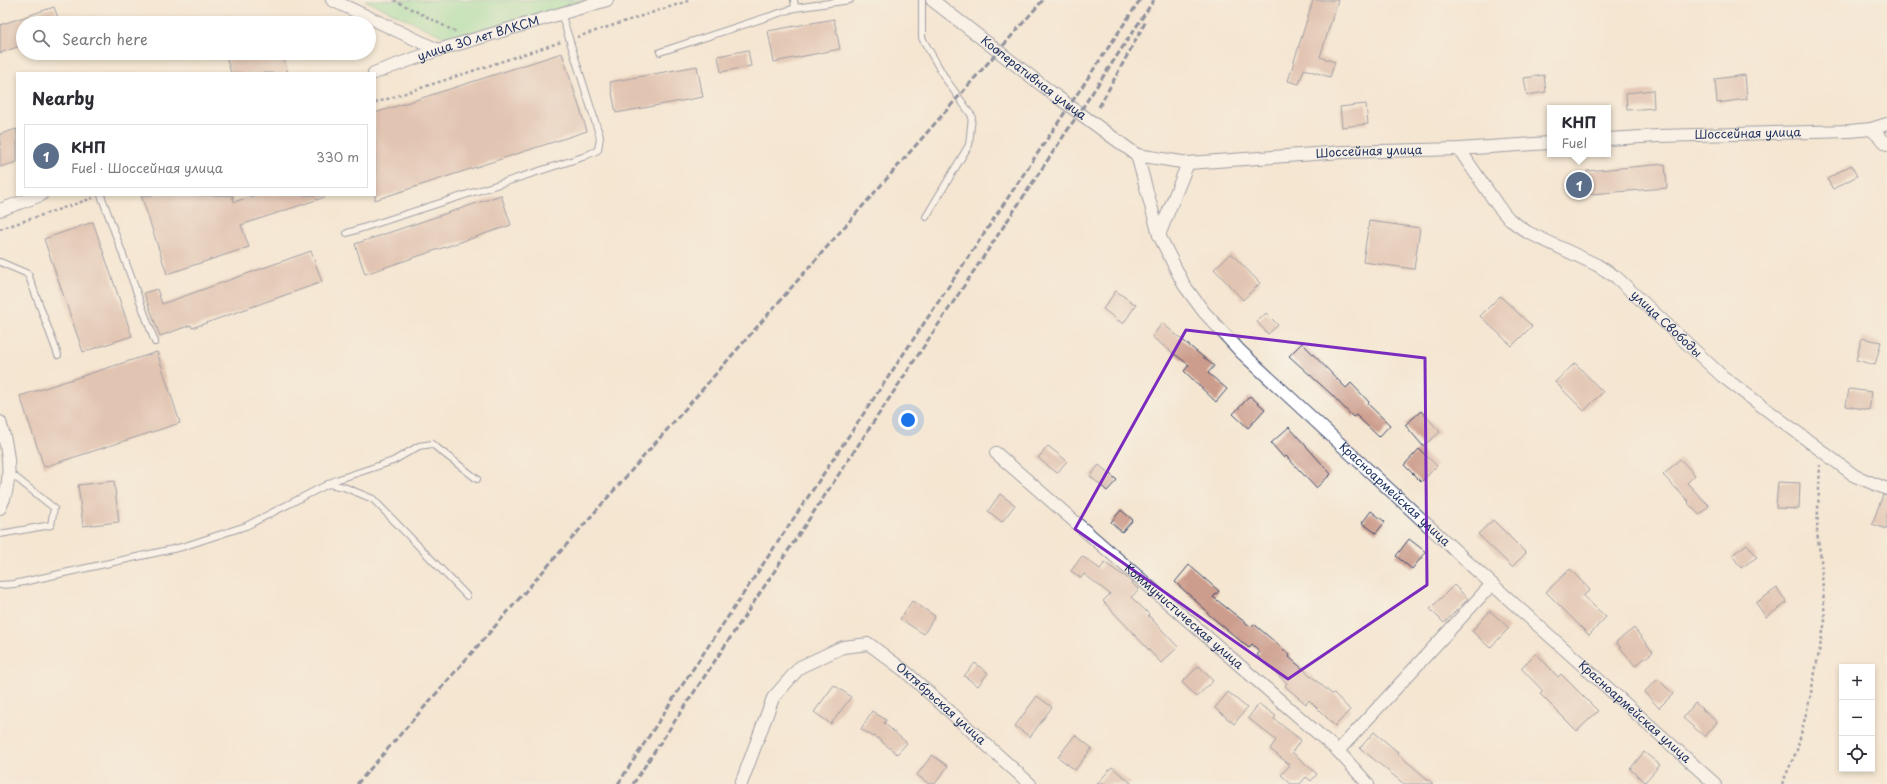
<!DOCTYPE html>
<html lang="en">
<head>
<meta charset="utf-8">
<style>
	:root { --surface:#fff; --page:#f2f2f3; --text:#2b2b33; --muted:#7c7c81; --line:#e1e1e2; --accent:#1f6fb2 }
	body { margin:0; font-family:"Playpen Sans",sans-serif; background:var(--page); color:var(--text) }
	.controls { position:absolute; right:12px; bottom:12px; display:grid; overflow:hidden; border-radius:0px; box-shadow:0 2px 6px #0003 }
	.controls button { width:36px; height:36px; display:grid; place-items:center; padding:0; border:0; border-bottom:1px solid var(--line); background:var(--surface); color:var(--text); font:20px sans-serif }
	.you { position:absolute; left:908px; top:420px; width:14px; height:14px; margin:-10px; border:3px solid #fff; border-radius:50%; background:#1a73e8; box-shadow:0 0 0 6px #1a73e833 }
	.badge { display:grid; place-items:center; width:26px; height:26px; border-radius:50%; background:var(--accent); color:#fff; font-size:13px; font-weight:700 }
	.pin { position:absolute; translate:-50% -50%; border:2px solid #fff; box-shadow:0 1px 4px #0006 }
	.popup { position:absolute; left:1547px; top:105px; width:64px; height:52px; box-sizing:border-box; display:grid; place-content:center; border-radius:0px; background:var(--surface); filter:drop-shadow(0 1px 3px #0005); font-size:13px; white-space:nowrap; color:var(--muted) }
	.popup b { font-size:15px; color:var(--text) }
	.popup::after { content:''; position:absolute; left:50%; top:100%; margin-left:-8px; border:8px solid transparent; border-top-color:var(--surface) }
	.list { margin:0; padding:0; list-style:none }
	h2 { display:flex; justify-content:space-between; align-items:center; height:52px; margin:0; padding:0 16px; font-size:17px }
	h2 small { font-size:13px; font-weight:400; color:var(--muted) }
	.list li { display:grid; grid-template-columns:26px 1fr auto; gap:12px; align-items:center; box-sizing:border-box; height:64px; margin:0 8px 8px; padding:0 8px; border:1px solid var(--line); border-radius:0px }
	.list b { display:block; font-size:15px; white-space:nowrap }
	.list p { margin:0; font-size:13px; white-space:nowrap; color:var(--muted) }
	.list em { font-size:13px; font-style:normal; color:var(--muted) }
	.icon { flex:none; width:22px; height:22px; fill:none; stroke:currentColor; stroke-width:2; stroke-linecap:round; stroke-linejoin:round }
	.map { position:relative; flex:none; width:1887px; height:784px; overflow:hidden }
	.search { position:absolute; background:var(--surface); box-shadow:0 2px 6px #0003; left:16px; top:16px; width:360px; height:44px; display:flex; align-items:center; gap:10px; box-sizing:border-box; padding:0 14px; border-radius:22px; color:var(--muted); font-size:15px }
	.panel { position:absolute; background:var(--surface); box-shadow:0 2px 6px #0003; left:16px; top:72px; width:360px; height:124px; border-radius:0px }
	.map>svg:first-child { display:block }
	.green { fill:#91df9c; stroke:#56877d }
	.building { fill:#cc9c8c }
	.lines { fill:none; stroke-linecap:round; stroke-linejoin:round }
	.service-casing { stroke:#3c4a6f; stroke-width:8 }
	.minor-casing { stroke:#3c4a6f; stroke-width:14 }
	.path { stroke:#3c4a6f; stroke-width:2.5; stroke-dasharray:3 3; stroke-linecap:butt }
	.service { stroke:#fff; stroke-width:6 }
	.minor { stroke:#fff; stroke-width:12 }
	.rail { stroke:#1b2f5e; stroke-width:3; stroke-dasharray:6 3; stroke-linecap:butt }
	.marked { fill:none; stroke:#7b2cbf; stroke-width:3; stroke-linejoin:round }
	.labels { text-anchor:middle; stroke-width:3; stroke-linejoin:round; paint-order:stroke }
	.street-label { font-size:12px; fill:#1b2f5e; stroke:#f7f3e8 }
</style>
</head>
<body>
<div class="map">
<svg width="1887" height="784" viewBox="0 0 1887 784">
	<rect width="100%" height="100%" fill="#f7f3e8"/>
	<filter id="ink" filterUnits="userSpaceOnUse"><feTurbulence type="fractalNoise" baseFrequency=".025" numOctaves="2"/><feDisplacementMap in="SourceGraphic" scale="8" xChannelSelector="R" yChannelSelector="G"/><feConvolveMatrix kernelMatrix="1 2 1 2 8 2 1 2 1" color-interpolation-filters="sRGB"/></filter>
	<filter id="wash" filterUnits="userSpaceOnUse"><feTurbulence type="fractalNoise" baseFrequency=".012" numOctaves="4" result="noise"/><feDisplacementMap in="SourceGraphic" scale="16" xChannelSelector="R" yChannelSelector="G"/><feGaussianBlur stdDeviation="0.9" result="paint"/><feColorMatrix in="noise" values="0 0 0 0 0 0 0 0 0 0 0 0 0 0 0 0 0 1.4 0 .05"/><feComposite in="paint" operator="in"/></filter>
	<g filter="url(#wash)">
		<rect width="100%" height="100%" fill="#f4e6d1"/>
		<path class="green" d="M365 0H586L453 41Z"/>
		<g id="blocks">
			<path class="building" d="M1313 0H1338L1320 57 1335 62 1330 77 1304 69 1299 84 1288 81Z
				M54 7 60 23H23V45L0 53V25Z
				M834 19 840 49 774 62 768 31Z
				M748 50 751 66 721 72 718 56Z
				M225 53H282L288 73H231Z
				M562 53 587 131 375 200V113Z
				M697 66 703 97 616 113 610 82Z
				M1544 75 1546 92 1527 95 1524 78Z
				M1745 75 1747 99 1717 103 1715 79Z
				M1653 90 1654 108 1627 110 1626 93Z
				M1366 104 1368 124 1342 127 1340 107Z
				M17 129V162L0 167V134Z
				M1665 164 1667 188 1590 194 1587 171Z
				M1851 165 1857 176 1833 189 1827 179Z
				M141 195H232L234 202 255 195H325V197L241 225 249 247 167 274Z
				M501 195 511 225 365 274 355 244Z
				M1369 221 1420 228 1414 269 1363 262Z
				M93 222 132 336 83 352 44 239Z
				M311 251 322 282 192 328 191 325 160 336 144 293 157 289 162 304Z
				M1231 253 1260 283 1243 300 1214 269Z
				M1116 291 1136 305 1123 324 1103 309Z
				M1500 296 1532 326 1512 346 1480 316Z
				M1266 313 1278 325 1268 334 1257 322Z
				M1162 323 1214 366 1208 373 1227 389 1216 402 1184 371 1189 365 1152 337Z
				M1862 338 1881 342 1875 365 1856 360Z
				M1302 343 1346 388 1351 383 1369 402 1368 404 1390 425 1379 437 1356 415 1353 417 1330 393 1289 356Z
				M157 352 180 423 44 467 20 396Z
				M1575 363 1603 392 1584 411 1555 382Z
				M1849 389 1872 392 1869 410 1846 406Z
				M1250 396 1265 409 1248 428 1233 414Z
				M1421 411 1440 432 1423 446 1405 425Z
				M1289 427 1331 474 1316 488 1286 456 1284 458 1271 443Z
				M1048 446 1067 461 1057 473 1038 458Z
				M1419 449 1437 466 1421 482 1404 465Z
				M1680 459 1695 475 1687 483 1709 506 1699 515 1688 503 1689 502 1663 475Z
				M1099 465 1117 480 1107 491 1090 476Z
				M114 481 119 522 83 526 78 485Z
				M1778 482 1800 483 1799 509 1776 508Z
				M1000 494 1015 505 1002 522 988 511Z
				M1883 495 1887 496V529L1872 524Z
				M1121 510 1133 520 1122 532 1111 522Z
				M1371 511 1385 522 1376 533 1362 523Z
				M1493 520 1526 553 1512 567 1478 534Z
				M1409 539 1426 552 1412 569 1396 556Z
				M1747 544 1757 557 1741 568 1732 555Z
				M1082 556 1100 569 1105 563 1126 577 1139 590 1131 597 1149 614 1148 615 1178 647 1161 663 1103 601 1110 594 1084 574 1081 578 1071 571Z
				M1189 565 1219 591 1213 597 1251 627 1254 624 1275 642 1290 655 1289 657 1332 694 1334 693 1350 710 1335 726 1309 700 1306 704 1285 686 1287 683 1260 659 1257 655 1260 652 1252 644 1249 648 1207 613 1208 612 1175 582Z
				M1570 569 1590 590 1583 596 1606 617 1589 635 1546 592Z
				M1454 585 1468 599 1444 623 1430 609Z
				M1777 588 1787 603 1766 617 1756 603Z
				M912 601 935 616 924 634 900 619Z
				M1490 611 1509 628 1490 648 1472 631Z
				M1634 628 1653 652 1635 666 1616 642Z
				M1536 653 1558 677 1561 674 1598 711 1577 731 1540 694 1543 691 1521 668Z
				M975 663 988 673 978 686 964 676Z
				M1199 666 1213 681 1196 697 1182 682Z
				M1658 679 1673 694 1659 708 1644 692Z
				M834 685 851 697 831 724 814 712Z
				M1228 692 1247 708 1234 724 1215 708Z
				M1037 696 1052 707 1030 737 1015 726Z
				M1695 703 1717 722 1705 737 1683 718Z
				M1259 704 1276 716 1274 719 1301 740 1292 752 1317 774 1311 781 1306 777 1300 784H1291L1281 775 1290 765 1270 749 1276 740 1248 718Z
				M872 711 886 720 884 723 907 743 897 754 875 736 874 737 861 729Z
				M1374 732 1399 753 1398 754 1433 784H1404L1360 748Z
				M1075 735 1092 748 1075 770 1058 757Z
				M1644 752 1660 765 1645 782 1630 769Z
				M932 755 948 766 935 784H929L917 775Z
				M1112 767 1132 784H1097Z"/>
		</g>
	</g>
	<g filter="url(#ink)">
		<use href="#blocks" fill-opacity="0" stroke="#3c4a6f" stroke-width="1"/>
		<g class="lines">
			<g class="service-casing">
				<path id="service" d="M922 0V38L945 78 972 116 969 145 926 217
					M795 8 850 0
					M660 52 795 8 794 0
					M101 195 155 342
					M347 233 583 157 598 150 600 137 561 13
					M0 262 28 274 58 355
					M328 484 344 487 373 499 467 596
					M0 534 51 525 54 508 9 472
					M0 585 14 584 182 547 246 526 336 480 393 461 419 446 432 444 477 479"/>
			</g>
			<g class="minor-casing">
				<g id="minor">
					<path d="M332 0 438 50"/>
					<path id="s1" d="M932 0 1056 96 1137 155 1159 235"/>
					<path id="s2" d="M374 73 438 50 607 0"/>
					<path d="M1871 129 1887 144"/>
					<path id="s3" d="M1608 139 1658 136 1850 131 1871 129 1887 124"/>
					<path id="s4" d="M1459 149 1498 206 1509 219 1527 232 1597 265 1616 277 1722 376 1855 476 1887 489"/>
					<path id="s5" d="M1137 155 1188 163 1343 152 1459 149 1550 143"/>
					<path id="s6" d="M1188 163 1159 235 1184 285 1204 312 1241 352 1474 568 1715 784"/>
					<path d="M0 210 41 195"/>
					<path d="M0 422C9 450 14 481 0 508"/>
					<path id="s7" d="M996 453 1338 751 1368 784"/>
					<path d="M1338 751 1492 584"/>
					<path id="s8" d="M741 784 773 698 800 667 843 647 869 644 906 672 1030 784"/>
				</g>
			</g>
			<path class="path" d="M394 0 456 32
				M577 37 691 0
				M375 103 561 42
				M0 229 93 198
				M1782 784 1797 750 1810 698 1825 621 1821 559 1817 533 1820 465"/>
			<use href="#service" class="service"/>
			<use href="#minor" class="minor"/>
			<path class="rail" d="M1099 107 1146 21
				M357 784 1043 0
				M618 784 677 693 1140 0
				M633 784 1154 0"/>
		</g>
	</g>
	<path d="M0 0H1887V784H0ZM1186 330 1425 358 1427 585 1288 679 1075 529Z" fill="#f4e6d1" fill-opacity=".55" fill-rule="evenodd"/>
	<path class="marked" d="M1186 330 1425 358 1427 585 1288 679 1075 529Z"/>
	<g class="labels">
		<g class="street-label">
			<text dy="4" stroke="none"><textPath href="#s2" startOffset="110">улица 30 лет ВЛКСМ</textPath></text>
			<text dy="4" stroke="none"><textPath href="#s1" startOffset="128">Кооперативная улица</textPath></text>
			<text dy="4" stroke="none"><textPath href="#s3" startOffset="140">Шоссейная улица</textPath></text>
			<text dy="4" stroke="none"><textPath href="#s5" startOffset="233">Шоссейная улица</textPath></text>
			<text dy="4" stroke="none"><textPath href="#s4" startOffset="277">улица Свободы</textPath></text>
			<text dy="4" stroke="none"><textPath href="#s6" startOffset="431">Красноармейская улица</textPath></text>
			<text dy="4" stroke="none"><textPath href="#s7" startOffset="249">Коммунистическая улица</textPath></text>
			<text dy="4" stroke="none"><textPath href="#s8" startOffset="300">Октябрьская улица</textPath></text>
			<text dy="4" stroke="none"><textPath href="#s6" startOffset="755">Красноармейская улица</textPath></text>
		</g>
	</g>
</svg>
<div class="controls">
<button>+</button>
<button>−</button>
<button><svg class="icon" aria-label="locate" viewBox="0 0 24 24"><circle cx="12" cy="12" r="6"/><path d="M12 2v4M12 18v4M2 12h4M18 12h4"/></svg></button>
</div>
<div class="you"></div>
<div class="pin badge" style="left:1579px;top:185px;background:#5c6f8a">1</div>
<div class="popup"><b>КНП</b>Fuel</div>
<div class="search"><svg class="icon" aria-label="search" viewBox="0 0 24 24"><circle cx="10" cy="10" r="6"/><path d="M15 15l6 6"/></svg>Search here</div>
<section class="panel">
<h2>Nearby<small></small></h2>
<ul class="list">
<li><span class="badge" style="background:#5c6f8a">1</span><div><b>КНП</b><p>Fuel · Шоссейная улица</p></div><em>330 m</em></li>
</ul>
</section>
</div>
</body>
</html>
